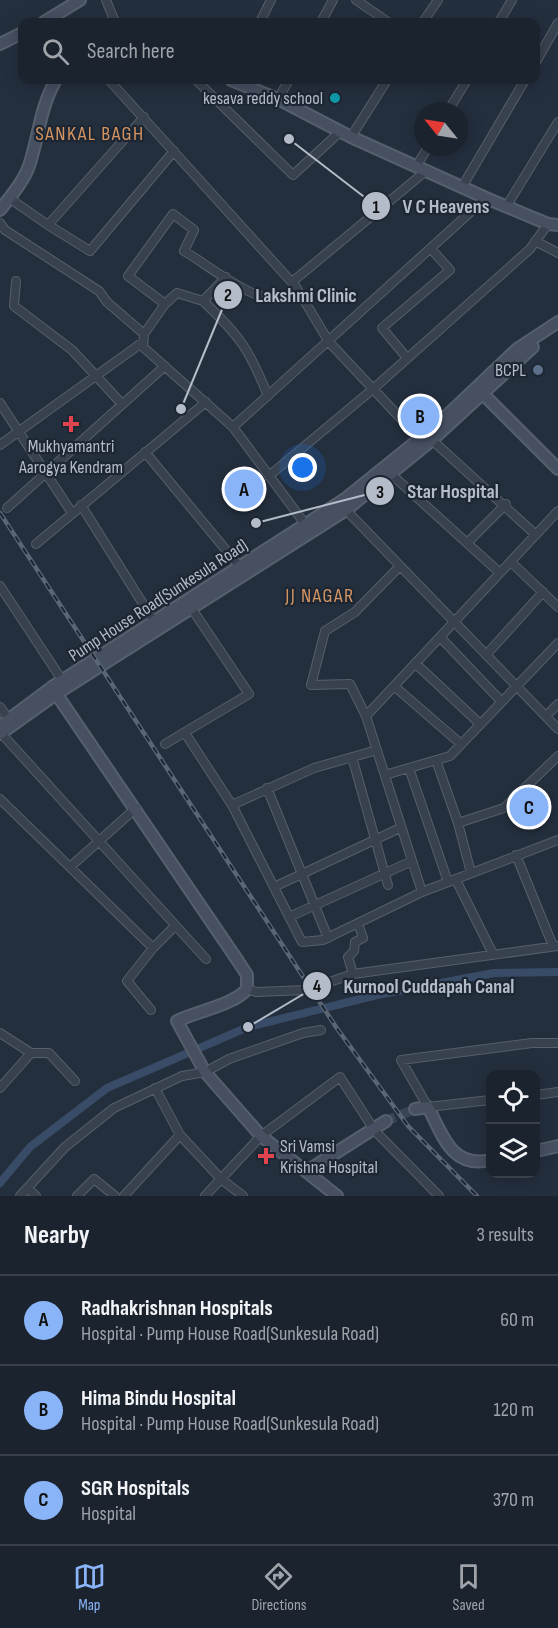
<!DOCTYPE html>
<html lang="en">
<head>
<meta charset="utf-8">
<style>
	:root { --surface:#1b232e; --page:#282f3a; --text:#f1f3f6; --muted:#a0a4aa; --line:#39404a; --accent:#8ab4f8 }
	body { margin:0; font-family:"Sofia Sans Condensed",sans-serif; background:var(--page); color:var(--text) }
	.controls { position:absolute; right:18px; bottom:18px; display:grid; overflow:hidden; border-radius:12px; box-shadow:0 3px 15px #0003 }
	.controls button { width:54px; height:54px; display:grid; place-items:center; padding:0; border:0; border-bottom:2px solid var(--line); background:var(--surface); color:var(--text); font:30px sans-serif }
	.compass { position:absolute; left:414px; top:102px; width:54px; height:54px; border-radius:50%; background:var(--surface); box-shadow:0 3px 15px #0003; rotate:300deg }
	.you { position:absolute; left:303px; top:468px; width:21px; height:21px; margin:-15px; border:4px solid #fff; border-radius:50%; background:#1a73e8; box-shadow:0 0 0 9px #1a73e833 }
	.badge { display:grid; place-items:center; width:39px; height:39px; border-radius:50%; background:var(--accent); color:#111; font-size:20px; font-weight:700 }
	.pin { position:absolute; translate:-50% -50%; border:3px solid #fff; box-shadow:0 2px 6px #0006 }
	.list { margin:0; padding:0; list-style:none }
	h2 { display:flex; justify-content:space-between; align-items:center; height:78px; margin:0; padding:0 24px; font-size:26px }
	h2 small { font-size:20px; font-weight:400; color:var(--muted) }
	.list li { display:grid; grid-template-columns:39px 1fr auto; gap:18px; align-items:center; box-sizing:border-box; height:90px; padding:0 24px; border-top:2px solid var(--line) }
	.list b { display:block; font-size:22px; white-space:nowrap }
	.list p { margin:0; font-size:20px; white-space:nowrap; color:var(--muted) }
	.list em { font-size:20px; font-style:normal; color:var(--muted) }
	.icon { flex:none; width:33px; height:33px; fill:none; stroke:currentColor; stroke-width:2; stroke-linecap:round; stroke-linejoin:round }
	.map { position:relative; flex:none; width:558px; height:1196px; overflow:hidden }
	.search { position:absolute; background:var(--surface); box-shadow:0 3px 15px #0003; left:18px; right:18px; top:18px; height:66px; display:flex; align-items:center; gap:15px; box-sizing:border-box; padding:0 21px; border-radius:12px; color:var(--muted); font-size:22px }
	.sheet { height:348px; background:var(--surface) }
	nav { display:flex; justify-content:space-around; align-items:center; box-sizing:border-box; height:84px; border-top:2px solid var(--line); background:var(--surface); font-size:16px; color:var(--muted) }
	nav a { display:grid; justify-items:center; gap:3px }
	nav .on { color:var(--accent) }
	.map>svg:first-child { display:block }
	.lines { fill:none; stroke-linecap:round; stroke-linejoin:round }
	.canal { stroke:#394c67; stroke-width:8 }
	.secondary-tunnel { stroke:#3a4453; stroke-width:10; stroke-dasharray:10 5; stroke-linecap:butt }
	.street-casing { stroke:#565f6c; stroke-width:10 }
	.secondary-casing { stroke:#565f6c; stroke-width:14 }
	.street { stroke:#38414e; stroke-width:8 }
	.secondary { stroke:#465061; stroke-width:10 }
	.rail-casing { stroke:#5a6575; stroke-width:4.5 }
	.rail { stroke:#1d2633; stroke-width:2; stroke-dasharray:7; stroke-linecap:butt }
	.culture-dot { fill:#0f9aa8; stroke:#1d2633; stroke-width:2 }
	.service-dot { fill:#5c6f8a; stroke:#1d2633; stroke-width:2 }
	.health-dot { fill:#e0444e; stroke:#1d2633; stroke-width:2 }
	.labels { text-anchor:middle; stroke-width:4.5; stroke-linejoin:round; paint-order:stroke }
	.poi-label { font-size:18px; fill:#b4bcc9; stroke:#1d2633; text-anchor:end }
	.street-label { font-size:18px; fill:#b4bcc9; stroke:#1d2633 }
	.neighbourhood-label { font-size:20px; letter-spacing:1.5px; fill:#d59563; stroke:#1d2633 }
	.leader { fill:none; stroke:#b4bcc9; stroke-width:2 }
	.callout-dot { fill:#b4bcc9; stroke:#1d2633; stroke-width:2 }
	.mark-label { font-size:18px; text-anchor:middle; font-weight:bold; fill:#111 }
	.callout-label { font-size:20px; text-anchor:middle; font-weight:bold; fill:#b4bcc9; stroke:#1d2633; stroke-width:4.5; stroke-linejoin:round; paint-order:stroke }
</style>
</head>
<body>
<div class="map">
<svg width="558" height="1196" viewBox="0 0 558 1196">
	<rect width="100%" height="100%" fill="#242f3e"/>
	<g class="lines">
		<path class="canal" d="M0 1183 30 1147 107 1088 248 1027 377 995 494 973 558 972"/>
		<path class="secondary-tunnel" d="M386 1121 415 1109"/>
		<g class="street-casing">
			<path id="street" d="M106 0 115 22
				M356 0 388 22
				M260 22 271 0
				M321 22 333 0
				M423 22 438 0
				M499 22 512 0
				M536 62 558 23
				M109 80 296 287 329 342 420 439
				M196 80 293 175 341 131
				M278 99 289 80
				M448 111 467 80
				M351 137 387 80
				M417 165 428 147
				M462 187 525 80
				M9 198 48 225 144 117
				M506 207 558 122
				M0 223 5 230 99 291 107 302 144 334 165 304 128 276 173 214 194 230 184 251C207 264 261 309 285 297 289 295 293 290 296 287
				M48 225 90 251 174 151
				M535 241 558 253
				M16 281 14 306 72 350 122 404
				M292 282 427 170
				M203 301C240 336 249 349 268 396
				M165 304 177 293 203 301 226 277
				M144 334 143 347 233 427 305 524
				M407 358 382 328 450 270 432 250
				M0 403 72 513
				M233 427 486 198
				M432 440 536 535
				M0 445 143 342
				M145 452 240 567
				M391 474 500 573
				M270 475 373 389 530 249 548 224
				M81 505 155 623
				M7 508 165 366
				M346 510 558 729
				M467 543 506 504
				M36 544 206 402
				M511 562 558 607
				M400 566 355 612 325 631 311 685 350 684 366 716 422 892
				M0 586 62 680
				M440 637 500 700
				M486 655 543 592
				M415 663 479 723
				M394 686 461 744
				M0 707 9 719
				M366 716 558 511
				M546 716 558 704
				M0 732 206 959
				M185 733 232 805 314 768 377 750
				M165 744 249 694 190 606
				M352 757 388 885
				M436 760 458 823 504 808 558 756
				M409 768 448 882
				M385 775 450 756 558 643
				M267 788 328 938
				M0 799 153 948 127 981 151 1010
				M232 805 302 942 323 940 422 892 558 840
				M458 823 471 873
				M516 855 553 946
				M70 867 136 808
				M456 880 493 954
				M274 887 400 828
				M289 917 412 861
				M153 948 175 926
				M353 974 348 957 354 951 355 942 363 938 358 923
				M247 989 256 992 306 990 353 974 558 946
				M0 1033 31 1053H49L75 1081
				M0 1088 31 1053
				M155 1088 180 1135
				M536 1095 558 1092
				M490 1100 428 1107 401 1060 532 1043H558
				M378 1134 439 1196
				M27 1188 36 1196
				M20 1196 65 1147 114 1108 182 1076 205 1072 229 1059 303 1033 321 1030
				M77 1196 94 1179 115 1196
				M124 1196 180 1135 221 1179 243 1196
				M205 1196 261 1136 340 1077 373 1128"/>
		</g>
		<g class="secondary-casing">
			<path id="secondary" d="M44 22 80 0
				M0 44 22 33
				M231 80 278 99 351 137 486 198 548 224 558 225
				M0 210C11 196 23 182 29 166 39 136 40 107 56 80
				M478 389 558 469
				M53 689 238 961 247 975V989C236 1004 195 1012 177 1021L205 1072 261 1136 337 1196
				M0 726 52 687 345 499 438 424 517 349 558 322
				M0 734 56 694 346 510 432 440 533 347
				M415 1109 428 1107C443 1136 452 1169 490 1160
				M536 1151 558 1146
				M307 1171 386 1121"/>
		</g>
		<use href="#street" class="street"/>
		<use href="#secondary" class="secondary"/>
		<g class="rail-casing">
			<path id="rail" d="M0 513 336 1027 408 1126 477 1196"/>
		</g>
		<use href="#rail" class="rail"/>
	</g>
	<circle class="culture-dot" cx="335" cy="98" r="6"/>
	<circle class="service-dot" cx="538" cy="370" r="6"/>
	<g class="health-dot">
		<path d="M68 415h6v6h6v6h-6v6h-6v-6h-6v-6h6z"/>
		<path d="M263 1147h6v6h6v6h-6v6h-6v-6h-6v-6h6z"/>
	</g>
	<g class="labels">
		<g class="poi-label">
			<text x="323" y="104">kesava reddy school</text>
			<text x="526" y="376">BCPL</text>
			<text x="71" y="452" text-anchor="middle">Mukhyamantri<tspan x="71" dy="21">Aarogya Kendram</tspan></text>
			<text x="280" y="1152" text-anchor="start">Sri Vamsi<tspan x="280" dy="21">Krishna Hospital</tspan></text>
		</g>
		<g class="street-label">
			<text transform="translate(158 600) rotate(-33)" y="6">Pump House Road(Sunkesula Road)</text>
		</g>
		<g class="neighbourhood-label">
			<text x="90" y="140">SANKAL BAGH</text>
			<text x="320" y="602">JJ NAGAR</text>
		</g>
	</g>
	<path class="leader" d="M289 139L376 206M181 409L228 295M256 523L380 491M248 1027L317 986"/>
	<g class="callout-dot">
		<circle cx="289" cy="139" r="6"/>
		<circle cx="181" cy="409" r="6"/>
		<circle cx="256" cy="523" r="6"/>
		<circle cx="248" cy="1027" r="6"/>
		<circle cx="376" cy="206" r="15"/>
		<circle cx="228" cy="295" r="15"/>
		<circle cx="380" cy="491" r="15"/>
		<circle cx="317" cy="986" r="15"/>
	</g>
	<g class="mark-label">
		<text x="376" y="213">1</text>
		<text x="228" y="301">2</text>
		<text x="380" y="498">3</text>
		<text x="317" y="992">4</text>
	</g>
	<g class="callout-label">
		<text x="446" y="213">V C Heavens</text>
		<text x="306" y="302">Lakshmi Clinic</text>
		<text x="453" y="498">Star Hospital</text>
		<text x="429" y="993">Kurnool Cuddapah Canal</text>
	</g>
</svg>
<div class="controls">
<button><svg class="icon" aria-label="locate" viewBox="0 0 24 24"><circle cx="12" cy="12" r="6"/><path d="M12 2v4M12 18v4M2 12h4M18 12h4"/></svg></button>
<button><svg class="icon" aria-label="layers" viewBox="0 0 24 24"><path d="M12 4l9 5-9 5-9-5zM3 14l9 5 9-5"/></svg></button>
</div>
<svg class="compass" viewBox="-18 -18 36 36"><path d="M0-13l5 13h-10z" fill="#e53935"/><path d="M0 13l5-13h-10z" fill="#a0a4aa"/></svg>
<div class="you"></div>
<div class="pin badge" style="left:244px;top:489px">A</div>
<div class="pin badge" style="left:420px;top:416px">B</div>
<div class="pin badge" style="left:529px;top:807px">C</div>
<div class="search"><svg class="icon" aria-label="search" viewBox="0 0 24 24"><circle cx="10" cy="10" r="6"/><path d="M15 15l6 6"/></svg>Search here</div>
</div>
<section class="sheet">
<h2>Nearby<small>3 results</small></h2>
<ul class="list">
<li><span class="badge">A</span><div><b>Radhakrishnan Hospitals</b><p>Hospital · Pump House Road(Sunkesula Road)</p></div><em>60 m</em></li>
<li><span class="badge">B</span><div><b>Hima Bindu Hospital</b><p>Hospital · Pump House Road(Sunkesula Road)</p></div><em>120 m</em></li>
<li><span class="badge">C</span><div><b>SGR Hospitals</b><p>Hospital</p></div><em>370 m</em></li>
</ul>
</section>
<nav>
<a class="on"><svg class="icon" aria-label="map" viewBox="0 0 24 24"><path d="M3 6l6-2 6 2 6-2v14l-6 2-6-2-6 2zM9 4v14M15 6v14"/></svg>Map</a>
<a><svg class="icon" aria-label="directions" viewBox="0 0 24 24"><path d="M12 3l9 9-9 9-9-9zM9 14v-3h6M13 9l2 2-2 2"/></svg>Directions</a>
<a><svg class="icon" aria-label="saved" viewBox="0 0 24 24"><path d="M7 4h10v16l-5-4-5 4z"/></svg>Saved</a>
</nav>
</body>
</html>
